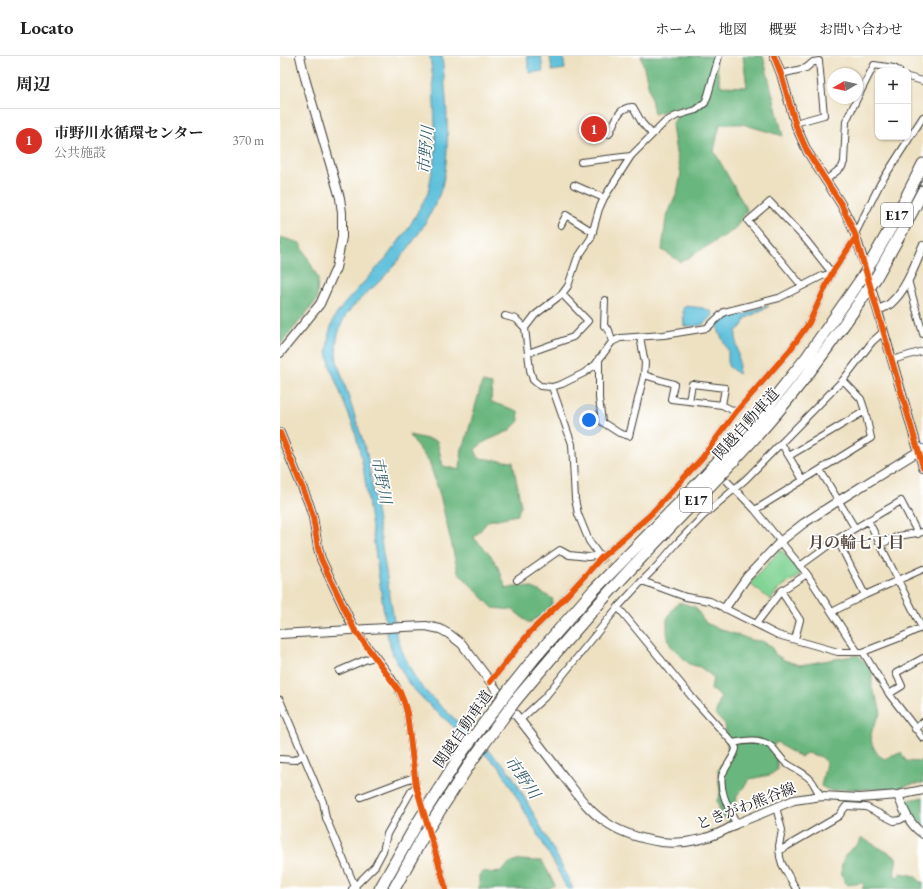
<!DOCTYPE html>
<html lang="ja">
<head>
<meta charset="utf-8">
<style>
	:root { --surface:#fff; --page:#f6f6f6; --text:#222; --muted:#767676; --line:#e0e0e0; --accent:#d93025 }
	body { margin:0; font-family:"EB Garamond","Noto Serif JP",serif; background:var(--page); color:var(--text) }
	.controls { position:absolute; right:12px; top:12px; display:grid; overflow:hidden; border-radius:8px; box-shadow:0 1px 3px #0004 }
	.controls button { width:36px; height:36px; display:grid; place-items:center; padding:0; border:0; border-bottom:1px solid var(--line); background:var(--surface); color:var(--text); font:20px sans-serif }
	.compass { position:absolute; left:547px; top:12px; width:36px; height:36px; border-radius:50%; background:var(--surface); box-shadow:0 1px 3px #0004; rotate:261deg }
	.you { position:absolute; left:309px; top:364px; width:14px; height:14px; margin:-10px; border:3px solid #fff; border-radius:50%; background:#1a73e8; box-shadow:0 0 0 6px #1a73e833 }
	.badge { display:grid; place-items:center; width:26px; height:26px; border-radius:50%; background:var(--accent); color:#fff; font-size:13px; font-weight:700 }
	.pin { position:absolute; translate:-50% -50%; border:2px solid #fff; box-shadow:0 1px 4px #0006 }
	.list { margin:0; padding:0; list-style:none }
	h2 { display:flex; justify-content:space-between; align-items:center; height:52px; margin:0; padding:0 16px; font-size:17px }
	h2 small { font-size:13px; font-weight:400; color:var(--muted) }
	.list li { display:grid; grid-template-columns:26px 1fr auto; gap:12px; align-items:center; box-sizing:border-box; height:64px; padding:0 16px; border-top:1px solid var(--line) }
	.list b { display:block; font-size:15px; white-space:nowrap }
	.list p { margin:0; font-size:13px; white-space:nowrap; color:var(--muted) }
	.list em { font-size:13px; font-style:normal; color:var(--muted) }
	.map { position:relative; flex:none; width:643px; height:833px; overflow:hidden }
	header { display:flex; align-items:center; gap:24px; box-sizing:border-box; height:56px; padding:0 20px; background:var(--surface); border-bottom:1px solid var(--line) }
	header strong { font-size:19px }
	nav { display:flex; gap:22px; margin-inline-start:auto; font-size:14px }
	main { display:flex }
	aside { flex:1; background:var(--surface) }
	.map>svg:first-child { display:block }
	.green { fill:#82d495; stroke:#4f7858 }
	.forest { fill:#69b67e; stroke:#42694d }
	.water { fill:#5ec1dc; stroke:#3d6e7c }
	.lines { fill:none; stroke-linecap:round; stroke-linejoin:round }
	.street-tunnel { stroke:#c4baa1; stroke-width:6; stroke-dasharray:6 3; stroke-linecap:butt }
	.street-casing { stroke:#3c3a35; stroke-width:8 }
	.secondary-casing { stroke:#3c3a35; stroke-width:10 }
	.highway-casing { stroke:#3c3a35; stroke-width:13 }
	.street { stroke:#fff; stroke-width:6 }
	.secondary { stroke:#fff; stroke-width:8 }
	.highway { stroke:#fff; stroke-width:11 }
	.highway-bridge-casing { stroke:#3c3a35; stroke-width:13; stroke-linecap:butt }
	.highway-bridge { stroke:#fff; stroke-width:11 }
	.cycleway-casing { stroke:#fff; stroke-width:8 }
	.cycleway { stroke:#e8590c; stroke-width:6 }
	.labels { text-anchor:middle; stroke-width:3.5; stroke-linejoin:round; paint-order:stroke }
	.shield { fill:#fff; stroke:#606060; stroke-width:1 }
	.shield-label { font-size:14px; font-weight:bold; fill:#1c1c1c }
	.street-label { font-size:15px; fill:#1c1c1c; stroke:#fff }
	.water-label { font-size:16px; font-style:italic; fill:#365e69; stroke:#fff }
	.neighbourhood-label { font-size:16px; font-weight:bold; fill:#57483d; stroke:#fff }
</style>
</head>
<body>
<header>
<strong>Locato</strong>
<nav><a>ホーム</a><a>地図</a><a>概要</a><a>お問い合わせ</a></nav>
</header>
<main>
<aside>
<h2>周辺<small></small></h2>
<ul class="list">
<li><span class="badge">1</span><div><b>市野川水循環センター</b><p>公共施設</p></div><em>370 m</em></li>
</ul>
</aside>
<div class="map">
<svg width="643" height="833" viewBox="0 0 643 833">
	<rect width="100%" height="100%" fill="#fff"/>
	<filter id="ink" filterUnits="userSpaceOnUse"><feTurbulence type="fractalNoise" baseFrequency=".025" numOctaves="2"/><feDisplacementMap in="SourceGraphic" scale="8" xChannelSelector="R" yChannelSelector="G"/><feConvolveMatrix kernelMatrix="1 2 1 2 8 2 1 2 1" color-interpolation-filters="sRGB"/></filter>
	<filter id="wash" filterUnits="userSpaceOnUse"><feTurbulence type="fractalNoise" baseFrequency=".012" numOctaves="4" result="noise"/><feDisplacementMap in="SourceGraphic" scale="16" xChannelSelector="R" yChannelSelector="G"/><feGaussianBlur stdDeviation="0.9" result="paint"/><feColorMatrix in="noise" values="0 0 0 0 0 0 0 0 0 0 0 0 0 0 0 0 0 1.4 0 .05"/><feComposite in="paint" operator="in"/></filter>
	<g filter="url(#wash)">
		<rect width="100%" height="100%" fill="#eee1c2"/>
		<path class="green" d="M499 495H502L520 517 519 520 498 533 491 544 470 528Z"/>
		<path class="forest" d="M361 0H434L441 30 467 31 463 0H483L503 80 462 68H440L434 95 467 154 454 174 401 206 382 194 386 162 397 137 401 117 396 97 392 69 403 50 374 58 369 32Z
			M0 181 20 187 38 222 37 244 0 289Z
			M202 326 212 328 211 346 238 355 239 365 229 375 206 385 195 393 198 402 233 406 241 450 237 459 208 465 194 482 210 498 220 515 226 533C247 527 255 532 273 543L270 554 249 567 233 554 213 552 178 516 160 439 149 406 129 379 157 385 163 410 180 414 182 392 185 387Z
			M399 546 415 551 426 567 445 575 461 580 471 584 482 585 491 590 495 598 504 604 520 609 578 599 592 615V632L598 645 601 657C594 669 587 679 594 692 597 698 599 700 605 703L612 699 621 697 626 705 639 706 643 702V728H633L614 733H563L553 735 546 733 541 730 546 707 542 701 526 697 521 701 503 691 497 686 490 694 497 704V714L490 719 470 723 457 740 455 757 451 767 441 760 437 744 440 738 438 714 448 696 445 668 435 659 441 640 431 634 433 621 420 611 409 608 390 589 387 577V563L393 552Z
			M643 741V772C633 764 626 757 629 744Z
			M582 782 616 801C618 809 612 812 616 821H618L621 817 636 820 640 826H643V833H582L584 829 582 827 568 829C559 822 560 805 567 797 570 793 574 792 577 789 579 788 580 784 582 782Z
			M238 804 262 805 275 829 268 833H199V819L203 815C215 818 222 818 229 807Z"/>
		<path class="water" d="M150 0H162C166 37 173 105 159 139 146 172 123 201 99 226 90 234 70 251 65 261 57 275 55 289 57 305L87 398 116 577 123 597 136 624 150 640 224 709 232 719 278 802 293 833H287L274 807 220 712 147 647 129 628 113 599 107 578 83 410 75 375 51 313 47 296 49 277 54 262 64 248 106 202 128 173 148 137 156 94 153 23Z
			M247 0H261L263 15 249 17Z
			M270 0H283L285 13 272 15Z
			M407 250 423 252 432 256 433 259C424 271 418 270 404 270L403 252Z
			M489 250 465 263 462 270 456 275C455 289 461 304 458 318L448 310V295L439 276 437 269 449 257 463 259 482 251Z"/>
	</g>
	<g filter="url(#ink)">
		<g class="lines">
			<path class="street-tunnel" d="M426 406 448 426
				M321 502 335 515
				M136 730 144 756"/>
			<g class="street-casing">
				<path id="street" d="M501 18 526 12 533 6 539 5 544 59 515 67
					M628 21 643 25
					M329 78C335 67 338 50 353 51L362 67 372 78
					M301 106 351 100
					M545 125 562 111 564 106 566 65 594 9 614 12 619 15
					M294 129 324 142
					M281 169 286 159 313 176
					M575 178 600 128 643 61
					M628 224 643 278
					M522 230 468 165 490 146 526 184 552 217
					M325 244 324 270 329 274 332 286
					M225 260 236 263 245 272 250 314 253 324 260 330 272 331 282 328 304 317 315 309 332 286 340 282 384 279 427 272 444 256 499 242 542 220 552 217
					M245 272 255 259 282 238 288 230 297 203 311 182 319 153 324 142 351 100 385 66 396 60 416 54 425 47 428 39 439 0
					M248 297 293 281 308 265 282 238
					M319 302V342L322 366 339 377 349 380 364 319 365 307 360 281
					M612 304 643 295
					M364 319 394 328 391 343 442 349 456 356
					M272 331 292 388 295 443 298 458 309 485 321 502
					M409 345 412 328 445 332 442 349
					M501 387 523 424
					M509 400 585 355
					M540 414 575 472
					M448 426 475 454 527 518 577 595
					M475 454 591 382 585 355 581 343 563 324
					M588 464 643 574
					M557 483 585 539
					M601 488 618 480 643 476
					M520 510 557 483 621 445 638 478
					M237 524 280 494 289 499 308 501 320 499
					M362 525 406 541 430 545 498 579 558 596H583L609 638 643 682
					M501 535 520 564 515 583
					M338 551 415 645 453 687C454 688 455 690 456 692 456 699 444 712 442 720 439 736 450 754 456 768
					M552 556 585 539 643 513
					M476 568 501 535 527 518
					M583 596 619 582 643 571
					M59 615 87 603 95 601
					M210 626 251 575 280 547 321 502 370 459 422 402 456 356 510 294 529 267 552 217 576 181
					M609 638 622 630 616 617 643 602
					M0 644 43 746 46 762 76 833
					M240 664 265 641 338 551 362 525 377 510 397 487 423 460 466 423 563 324 592 286 604 275
					M635 673 643 666
					M453 687C466 684 481 682 492 691 497 696 501 703 506 707 514 713 523 716 530 723 535 727 535 734 542 740
					M0 703 15 704 23 699
					M81 741 134 721
					M496 751 502 774 499 790 500 801 502 808 516 833
					M152 785 166 833
					M499 795 559 760 566 750 586 751 614 765 620 764 627 760
					M72 833 95 810 103 795 107 778 132 734 136 730 127 657C120 625 94 599 74 573"/>
			</g>
			<g class="secondary-casing">
				<path id="secondary" d="M494 0 501 18 516 70 527 95 561 148 570 166 576 181 587 216
					M590 228 643 411
					M598 254C602 252 608 250 611 247 627 233 635 208 643 190
					M0 297 40 248 56 212 62 181V157L60 142 25 22 20 0
					M0 377 29 448 33 461 38 492 41 503 74 573
					M445 552 467 521 501 485 524 467 558 445 642 393
					M0 578 124 571 146 570 160 573 169 578 182 588 218 636
					M235 658C253 680 270 703 287 725 298 739 309 755 324 765 341 777 361 783 381 786 407 789 434 782 456 768L514 744 542 740 580 742 618 739C624 755 629 768 643 778
					M618 739 643 734"/>
			</g>
			<g class="highway-casing">
				<path id="highway" d="M590 208 611 171 643 108
					M595 223 622 175 643 135
					M228 635 256 600 313 535 406 440 480 360 527 301 582 222
					M235 645C276 596 317 548 361 502 403 457 447 414 487 368 524 326 556 281 587 235
					M100 833 135 771 183 695
					M114 833 144 779 193 703"/>
			</g>
			<use href="#street" class="street"/>
			<use href="#secondary" class="secondary"/>
			<use href="#highway" class="highway"/>
			<g class="highway-bridge-casing">
				<path id="highway-bridge" d="M582 222 590 208
					M587 235 595 223
					M183 695 228 635
					M193 703 235 645"/>
			</g>
			<use href="#highway-bridge" class="highway-bridge"/>
			<g class="cycleway-casing">
				<path id="cycleway" d="M494 0 501 18 516 70 527 95 561 148 575 178 643 411
					M0 377 29 448 33 461 38 492 41 503 74 573 120 636 124 646 127 657 136 730 166 833
					M210 626 251 575 280 547 321 502 370 459 422 402 456 356 510 294 529 267 552 217 576 181"/>
			</g>
			<use href="#cycleway" class="cycleway"/>
		</g>
	</g>
	<g class="labels">
		<g class="shield">
			<rect x="601" y="147" width="32" height="24" rx="3"/>
			<rect x="400" y="432" width="32" height="24" rx="3"/>
		</g>
		<g class="shield-label">
			<text x="617" y="164">E17</text>
			<text x="416" y="449">E17</text>
		</g>
		<g class="street-label">
			<text transform="translate(466 368) rotate(-48)" y="5">関越自動車道</text>
			<text transform="translate(183 673) rotate(-55)" y="5">関越自動車道</text>
			<text transform="translate(466 750) rotate(-21)" y="5">ときがわ熊谷線</text>
		</g>
		<g class="water-label">
			<text transform="translate(145 94) rotate(-85)" y="6">市野川</text>
			<text transform="translate(102 424) rotate(79)" y="6">市野川</text>
			<text transform="translate(243 721) rotate(55)" y="6">市野川</text>
		</g>
		<g class="neighbourhood-label">
			<text x="576" y="492">月の輪七丁目</text>
		</g>
	</g>
</svg>
<div class="controls">
<button>+</button>
<button>−</button>
</div>
<svg class="compass" viewBox="-18 -18 36 36"><path d="M0-13l5 13h-10z" fill="#e53935"/><path d="M0 13l5-13h-10z" fill="#767676"/></svg>
<div class="you"></div>
<div class="pin badge" style="left:314px;top:73px">1</div>
</div>
</main>
</body>
</html>
